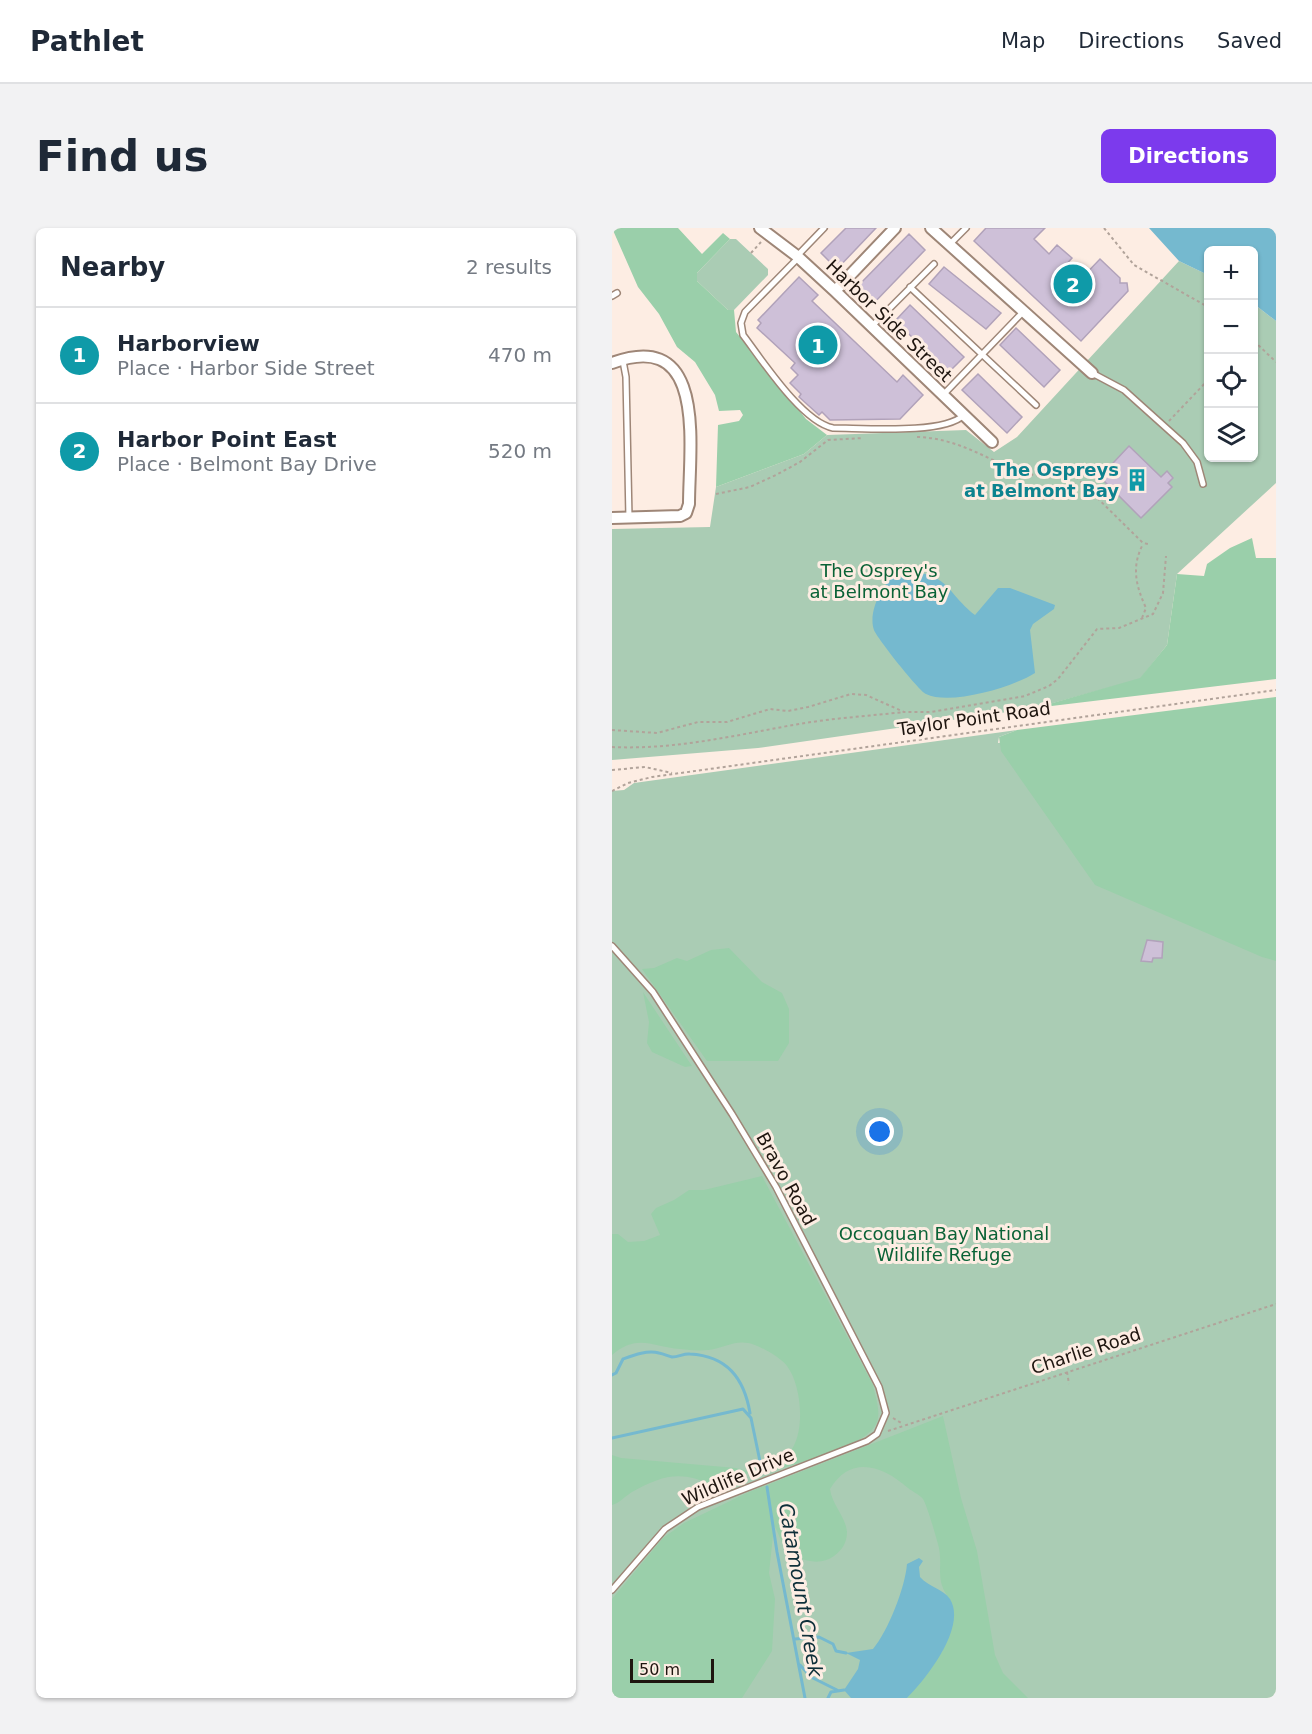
<!DOCTYPE html>
<html lang="en">
<head>
<meta charset="utf-8">
<style>
	:root { --surface:#fff; --page:#f2f2f3; --text:#1f2937; --muted:#747a83; --line:#e0e1e3; --accent:#7c3aed }
	body { margin:0; font-family:"DejaVu Sans",sans-serif; background:var(--page); color:var(--text) }
	.controls { position:absolute; right:18px; top:18px; display:grid; overflow:hidden; border-radius:9px; box-shadow:0 2px 4px #0004 }
	.controls button { width:54px; height:54px; display:grid; place-items:center; padding:0; border:0; border-bottom:2px solid var(--line); background:var(--surface); color:var(--text); font:30px sans-serif }
	.scale { position:absolute; left:18px; bottom:15px; width:84px; box-sizing:border-box; padding-left:6px; border:3px solid #1e150f; border-top:0; font-size:16px; line-height:21px; white-space:nowrap; color:#1e150f; -webkit-text-stroke:4px #fdede3; paint-order:stroke }
	.you { position:absolute; left:268px; top:904px; width:21px; height:21px; margin:-15px; border:4px solid #fff; border-radius:50%; background:#1a73e8; box-shadow:0 0 0 9px #1a73e833 }
	.badge { display:grid; place-items:center; width:39px; height:39px; border-radius:50%; background:var(--accent); color:#fff; font-size:20px; font-weight:700 }
	.pin { position:absolute; translate:-50% -50%; border:3px solid #fff; box-shadow:0 2px 6px #0006 }
	.list { margin:0; padding:0; list-style:none }
	h2 { display:flex; justify-content:space-between; align-items:center; height:78px; margin:0; padding:0 24px; font-size:26px }
	h2 small { font-size:20px; font-weight:400; color:var(--muted) }
	.list li { display:grid; grid-template-columns:39px 1fr auto; gap:18px; align-items:center; box-sizing:border-box; height:96px; padding:0 24px; border-top:2px solid var(--line) }
	.list b { display:block; font-size:22px; white-space:nowrap }
	.list p { margin:0; font-size:20px; white-space:nowrap; color:var(--muted) }
	.list em { font-size:20px; font-style:normal; color:var(--muted) }
	.icon { flex:none; width:33px; height:33px; fill:none; stroke:currentColor; stroke-width:2; stroke-linecap:round; stroke-linejoin:round }
	.map { position:relative; flex:none; width:664px; height:1470px; overflow:hidden; border-radius:9px }
	header { display:flex; align-items:center; gap:36px; box-sizing:border-box; height:84px; padding:0 30px; background:var(--surface); border-bottom:2px solid var(--line) }
	header strong { font-size:28px }
	nav { display:flex; gap:33px; margin-inline-start:auto; font-size:21px }
	.intro { display:flex; align-items:center; justify-content:space-between; box-sizing:border-box; height:144px; padding:0 36px }
	h1 { margin:0; font-size:42px }
	.button { padding:15px 27px; border-radius:9px; background:var(--accent); color:#fff; font-size:21px; font-weight:700 }
	main { display:flex; gap:36px; padding:0 36px }
	aside { flex:1; background:var(--surface); border-radius:9px; box-shadow:0 2px 4px #0004 }
	.map>svg:first-child { display:block }
	.green { fill:#aaccb4 }
	.forest { fill:#9acfaa }
	.water { fill:#75b9cf }
	.lines { fill:none; stroke-linecap:round; stroke-linejoin:round }
	.stream { stroke:#75b9cf; stroke-width:3 }
	.building { fill:#cec0d8; stroke:#b1a2ba; stroke-width:1.5 }
	.lane-casing { stroke:#9e8677; stroke-width:8 }
	.street-casing { stroke:#9e8677; stroke-width:14 }
	.path { stroke:#b1a39a; stroke-width:2; stroke-dasharray:3 3; stroke-linecap:butt }
	.lane { stroke:#fff; stroke-width:5 }
	.street { stroke:#fff; stroke-width:10 }
	.labels { text-anchor:middle; stroke-width:6; stroke-linejoin:round; paint-order:stroke }
	.street-label { font-size:18px; fill:#1e150f; stroke:#fdede3 }
	.culture-label { font-size:18px; font-weight:bold; fill:#0d838f; stroke:#fdede3; text-anchor:end }
	.park-label { font-size:18px; fill:#0a6236; stroke:#fdede3 }
	.water-label { font-size:20px; font-style:italic; fill:#0e2f39; stroke:#fdede3 }
</style>
</head>
<body>
<header>
<strong>Pathlet</strong>
<nav><a>Map</a><a>Directions</a><a>Saved</a></nav>
</header>
<div class="intro"><h1>Find us</h1><a class="button">Directions</a></div>
<main>
<aside>
<h2>Nearby<small>2 results</small></h2>
<ul class="list">
<li><span class="badge" style="background:#0f9aa8">1</span><div><b>Harborview</b><p>Place · Harbor Side Street</p></div><em>470 m</em></li>
<li><span class="badge" style="background:#0f9aa8">2</span><div><b>Harbor Point East</b><p>Place · Belmont Bay Drive</p></div><em>520 m</em></li>
</ul>
</aside>
<div class="map">
<svg width="664" height="1470" viewBox="0 0 664 1470">
	<rect width="100%" height="100%" fill="#fdede3"/>
	<path class="green" d="M118 11H124L156 41V47L122 82H116L85 53V45Z
		M567 33 596 47V230H642V76L664 93V255L565 346 555 417 528 451 423 480 146 520 0 532V301L98 299 104 259 192 226 215 207 354 202 382 224 405 209Z
		M664 480V1470H0V563L12 562 22 555 405 502 387 509 386 515Z"/>
	<path class="forest" d="M0 0H66L90 26 111 5 118 11 85 45V53L116 82H122L124 104 194 191 215 207 192 226 104 259 106 197 127 193 131 187 128 182 107 183 103 167 83 134 65 119 47 86 26 59Z
		M640 310 644 330H664V451L423 480 528 450 555 417 565 346 592 348 595 336 618 320Z
		M664 469V733L650 729 483 657 389 523 387 509 405 502Z
		M117 720 150 754 170 765 177 781V815L166 833H95L30 741 42 740 65 730 75 733 99 722Z
		M31 764 80 838 73 839 40 824 35 815 37 794Z
		M150 948 261 1157C263 1168 269 1182 265 1194 256 1219 183 1235 158 1244L155 1241C163 1236 171 1232 177 1225 194 1206 190 1158 175 1138 168 1129 147 1117 136 1115 122 1112 109 1121 96 1122 87 1123 77 1122 68 1121 40 1119 26 1105 0 1127V1006H6L16 1014 32 1013 48 1007 39 986 44 980 62 972 77 962H92Z
		M331 1188 349 1270 365 1323 383 1427 391 1445 416 1470H295L330 1424 335 1412 339 1373C322 1352 331 1342 327 1320 325 1312 315 1277 311 1271 308 1267 301 1264 296 1260 271 1238 239 1226 218 1261 220 1277 234 1289 235 1304 235 1315 230 1322 222 1328 208 1339 183 1333 172 1318 168 1312 166 1303 162 1298L157 1345 163 1371 160 1423 130 1470H0V1371L51 1310 72 1295 137 1264Z
		M0 1227 9 1230 124 1240 139 1244 102 1258C69 1242 51 1247 20 1264 13 1268 8 1275 0 1277Z"/>
	<path class="water" d="M537 0H664V93L642 76V22H596V47L567 33Z
		M293 342C340 348 332 362 363 387L386 360H398L443 377 442 381 421 396 418 402 423 445C401 459 338 478 314 466 307 463 265 410 262 402 255 383 273 347 293 342Z
		M307 1330 311 1333 307 1339 308 1349C317 1359 331 1361 338 1371 355 1399 315 1450 295 1470H239L232 1462 246 1441 248 1432 234 1425 261 1421C276 1403 293 1360 295 1336Z"/>
	<g class="lines">
		<path class="stream" d="M0 1147 4 1145 11 1131C22 1127 35 1122 47 1125 52 1126 56 1128 60 1129 67 1129 72 1125 78 1126 115 1128 132 1150 138 1185
			M0 1210 131 1181 139 1190 150 1243
			M155 1259 165 1324 193 1470
			M183 1411 207 1409 221 1416 224 1423 234 1425
			M188 1437 199 1449 225 1462
			M216 1470 219 1464 232 1462"/>
	</g>
	<path class="building" d="M234 0H264L225 41 209 25Z
		M374 0H433L422 11 437 26 445 17 460 30 452 39 467 53 488 31 508 50V55H515L516 63 469 113 362 13Z
		M297 6 313 22 260 77 243 61Z
		M332 39 389 85 374 101 317 56Z
		M187 49 206 67 200 73 285 154 291 147 311 167 288 191 218 192 210 184 207 187 187 169 189 166 178 155 186 147 179 140 183 135 145 100 149 95 146 92Z
		M298 77 352 129 337 144 283 93Z
		M404 100 448 142 432 159 388 117Z
		M366 146 410 189 395 205 350 162Z
		M517 218 549 249 555 243 561 250 556 255 560 259 529 290 488 249Z
		M535 712 551 714 550 730H541L540 734 529 733Z"/>
	<g class="lines">
		<g class="lane-casing">
			<path id="lane" d="M337 17 354 0
				M185 28 212 0
				M187 29 133 84 129 95 131 107C150 132 190 194 221 200 250 200 331 207 352 187
				M298 59 424 177
				M0 68 5 65
				M260 98 322 36
				M11 133 14 149 17 290
				M480 145 512 162 571 215 585 234 591 256
				M331 167 411 84
				M0 718 41 764 120 886 164 959 267 1159 274 1185 265 1206 255 1213 86 1279 53 1301 0 1362"/>
		</g>
		<g class="street-casing">
			<path id="street" d="M148 0 185 28 223 63 380 214
				M319 0 480 145
				M223 63 283 0
				M0 135C96 99 77 219 77 276L74 285 68 288 0 290"/>
		</g>
		<path class="path" d="M492 0 522 37 596 79
			M139 25 149 14
			M642 113 664 134
			M557 193 596 152
			M305 209C344 210 371 229 406 243 426 250 446 249 466 248L469 236
			M464 249 531 315 536 316
			M104 266 138 259 164 247 188 234 216 212 251 210
			M530 390 534 380C524 358 519 339 531 316
			M0 502 45 505 86 494H115L158 481 176 483 196 479 239 466 254 467 292 484H319L413 468 437 458 446 451 485 401 507 400 541 386 551 365 554 328
			M0 519C64 522 124 507 187 496 222 490 257 488 292 484
			M0 542 33 539 60 545
			M0 563 16 555 40 549 664 462
			M455 1144 457 1156
			M281 1190 291 1196
			M276 1203 664 1076"/>
		<use href="#lane" class="lane"/>
		<use href="#street" class="street"/>
	</g>
	<defs>
		<g id="building-bare" transform="scale(1.8)"><path d="M-4-6H4V6H1V3H-1V6H-4ZM-2.5-4.3h1.7v1.8h-1.7ZM.8-4.3h1.7v1.8H.8ZM-2.5-1h1.7V.8h-1.7ZM.8-1h1.7V.8H.8Z" fill="#0f9aa8" stroke="#fdede3" stroke-width="2.5" paint-order="stroke"/></g>
	</defs>
	<g fill-rule="evenodd">
		<use href="#building-bare" x="525" y="252"/>
	</g>
	<g class="labels">
		<g class="street-label">
			<text transform="translate(277 93) rotate(44)" y="6">Harbor Side Street</text>
			<text transform="translate(362 491) rotate(-8)" y="6">Taylor Point Road</text>
			<text transform="translate(174 951) rotate(61)" y="6">Bravo Road</text>
			<text transform="translate(474 1123) rotate(-18)" y="6">Charlie Road</text>
			<text transform="translate(126 1249) rotate(-23)" y="6">Wildlife Drive</text>
		</g>
		<g class="culture-label">
			<text x="507" y="248">The Ospreys<tspan x="507" dy="21">at Belmont Bay</tspan></text>
		</g>
		<g class="park-label">
			<text x="267" y="349">The Osprey's<tspan x="267" dy="21">at Belmont Bay</tspan></text>
			<text x="332" y="1012">Occoquan Bay National<tspan x="332" dy="21">Wildlife Refuge</tspan></text>
		</g>
		<g class="water-label">
			<text transform="translate(189 1362) rotate(80)" y="7">Catamount Creek</text>
		</g>
	</g>
</svg>
<div class="controls">
<button>+</button>
<button>−</button>
<button><svg class="icon" aria-label="locate" viewBox="0 0 24 24"><circle cx="12" cy="12" r="6"/><path d="M12 2v4M12 18v4M2 12h4M18 12h4"/></svg></button>
<button><svg class="icon" aria-label="layers" viewBox="0 0 24 24"><path d="M12 4l9 5-9 5-9-5zM3 14l9 5 9-5"/></svg></button>
</div>
<div class="scale">50 m</div>
<div class="you"></div>
<div class="pin badge" style="left:206px;top:117px;background:#0f9aa8">1</div>
<div class="pin badge" style="left:461px;top:56px;background:#0f9aa8">2</div>
</div>
</main>
</body>
</html>
